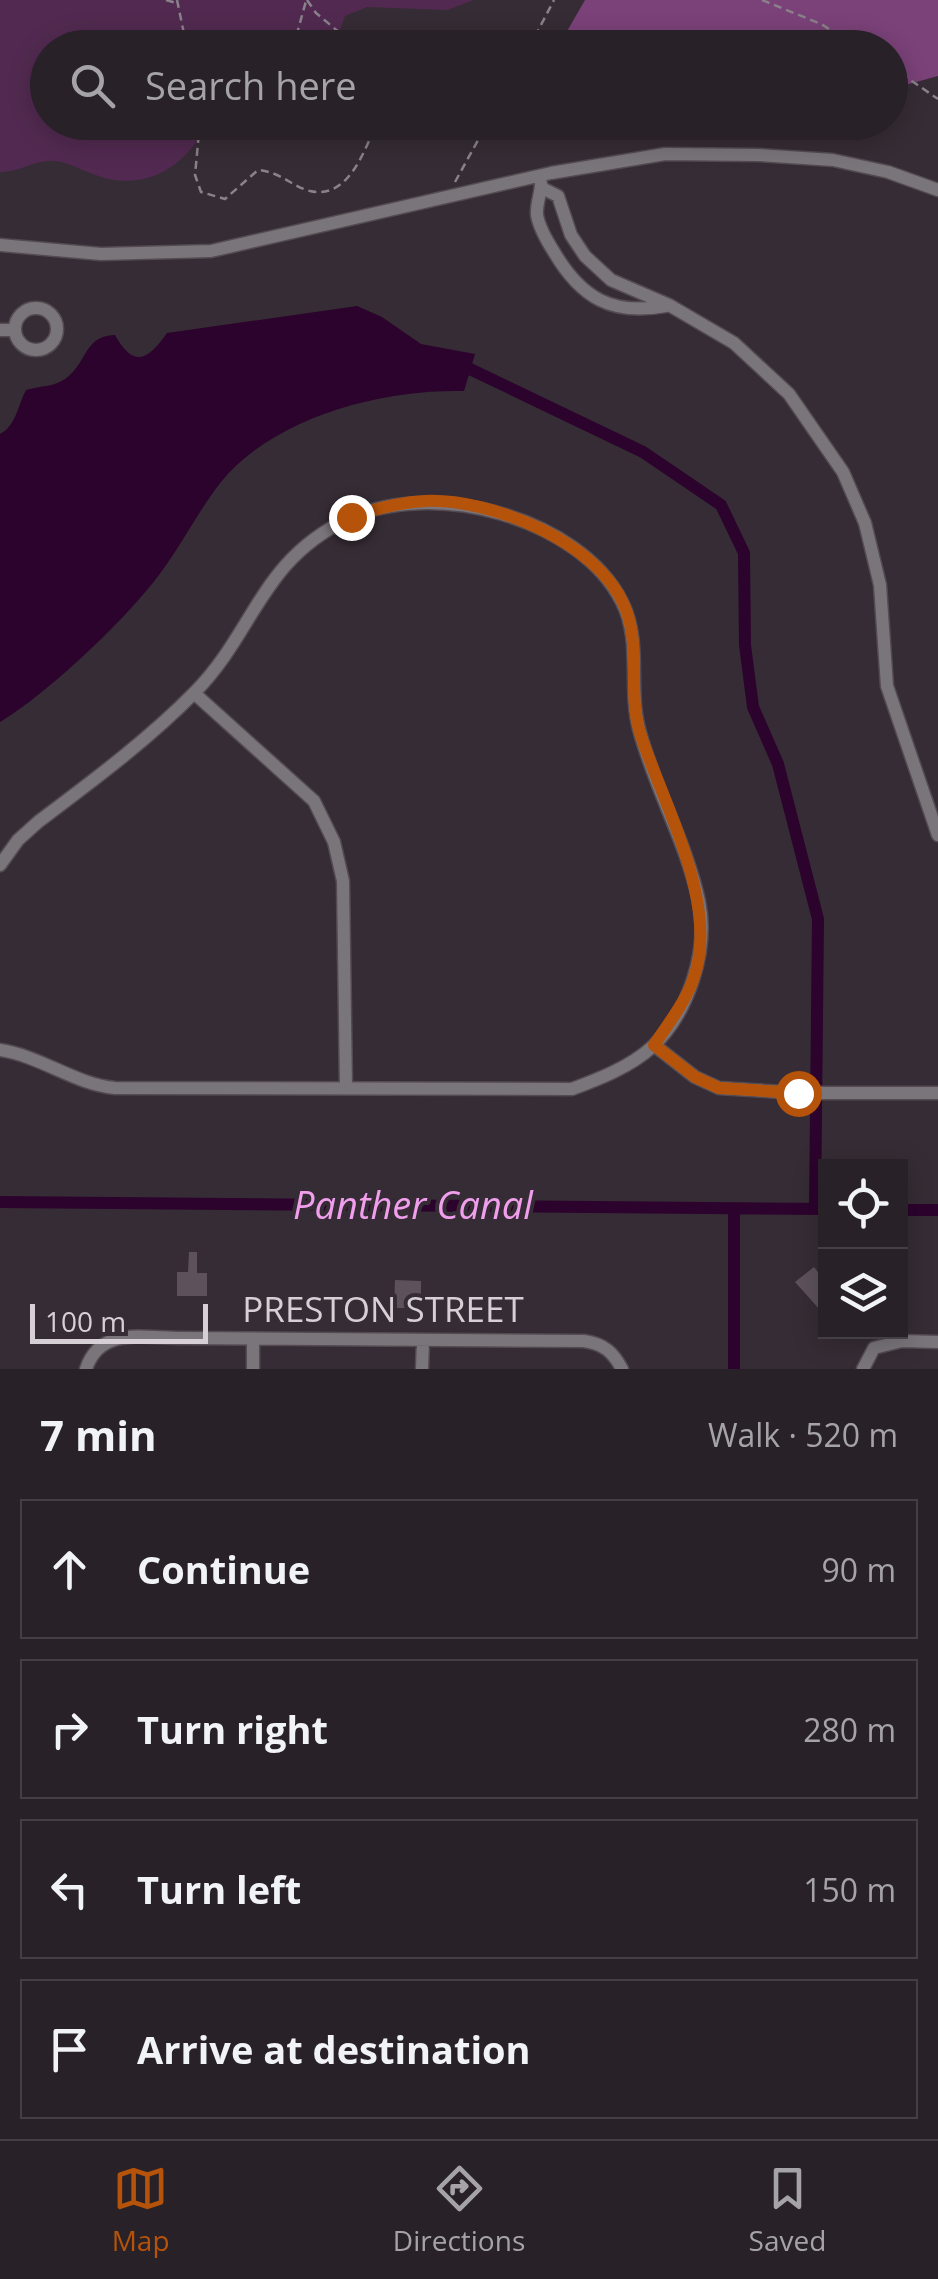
<!DOCTYPE html>
<html lang="en">
<head>
<meta charset="utf-8">
<style>
	:root { --surface:#282128; --page:#342e34; --text:#f1f3f6; --muted:#a5a3a8; --line:#443e45; --accent:#b45309 }
	body { margin:0; font-family:"Open Sans",sans-serif; background:var(--page); color:var(--text) }
	.controls { position:absolute; right:30px; bottom:30px; display:grid; overflow:hidden; border-radius:0px; box-shadow:0 5px 25px #0003 }
	.controls button { width:90px; height:90px; display:grid; place-items:center; padding:0; border:0; border-bottom:2px solid var(--line); background:var(--surface); color:var(--text); font:50px sans-serif }
	.scale { position:absolute; left:30px; bottom:25px; width:178px; box-sizing:border-box; padding-left:10px; border:5px solid #d6d0d6; border-top:0; font-size:28px; line-height:35px; white-space:nowrap; color:#d6d0d6; -webkit-text-stroke:8px #362c35; paint-order:stroke }
	.stop { position:absolute; width:30px; height:30px; margin:-22px; border:8px solid #b45309; border-radius:50%; background:#fff }
	.stop.end { background:#b45309; border-color:#fff; box-shadow:0 2px 10px #0008 }
	.list { margin:0; padding:0; list-style:none }
	h2 { display:flex; justify-content:space-between; align-items:center; height:130px; margin:0; padding:0 40px; font-size:42px }
	h2 small { font-size:32px; font-weight:400; color:var(--muted) }
	.list li { display:grid; grid-template-columns:65px 1fr auto; gap:30px; align-items:center; box-sizing:border-box; height:140px; margin:0 20px 20px; padding:0 20px; border:2px solid var(--line); border-radius:0px }
	.list b { display:block; font-size:38px; white-space:nowrap }
	.list em { font-size:32px; font-style:normal; color:var(--muted) }
	.icon { flex:none; width:55px; height:55px; fill:none; stroke:currentColor; stroke-width:2; stroke-linecap:round; stroke-linejoin:round }
	.map { position:relative; flex:none; width:938px; height:1369px; overflow:hidden }
	.search { position:absolute; background:var(--surface); box-shadow:0 5px 25px #0003; left:30px; right:30px; top:30px; height:110px; display:flex; align-items:center; gap:25px; box-sizing:border-box; padding:0 35px; border-radius:55px; color:var(--muted); font-size:38px }
	.sheet { height:770px; background:var(--surface) }
	nav { display:flex; justify-content:space-around; align-items:center; box-sizing:border-box; height:140px; border-top:2px solid var(--line); background:var(--surface); font-size:28px; color:var(--muted) }
	nav a { display:grid; justify-items:center; gap:5px }
	nav .on { color:var(--accent) }
	.map>svg:first-child { display:block }
	.green { fill:#522a51 }
	.forest { fill:#7b4279 }
	.water { fill:#2c032c }
	.lines { fill:none; stroke-linecap:round; stroke-linejoin:round }
	.canal { stroke:#2c032c; stroke-width:12 }
	.building { fill:#5d525c }
	.street-casing { stroke:#534a52; stroke-width:15 }
	.path { stroke:#8a828a; stroke-width:2.5; stroke-dasharray:8 5; stroke-linecap:butt }
	.street { stroke:#7a757a; stroke-width:12 }
	.route { stroke:#b45309; stroke-width:12 }
	.labels { text-anchor:middle; stroke-width:8; stroke-linejoin:round; paint-order:stroke }
	.street-label { font-size:35px; fill:#d6d0d6; stroke:#362c35 }
	.water-label { font-size:38px; font-style:italic; fill:#f19fed; stroke:#362c35 }
</style>
</head>
<body>
<div class="map">
<svg width="938" height="1369" viewBox="0 0 938 1369">
	<rect width="100%" height="100%" fill="#362c35"/>
	<path class="green" d="M0 0H474L447 10 367 7 345 16 334 47 48 48V122L207 123C191 159 157 186 114 180 93 177 74 163 54 161 36 159 18 173 0 172Z"/>
	<path class="forest" d="M585 0H938V76L891 89 890 48 558 47Z"/>
	<path class="water" d="M357 306 382 317 421 344 475 354 464 391C383 389 275 416 221 482 196 514 178 552 152 584 117 627 48 693 0 722V434C16 426 18 405 26 390 39 386 54 387 65 379 88 363 83 336 115 335 134 369 148 360 167 333Z"/>
	<g class="lines">
		<path class="canal" d="M454 372 470 369 643 452 721 505 744 553 745 645 753 707 778 764 818 919 815 1209
			M0 1202 826 1209
			M900 1210H938
			M734 1369V1208"/>
	</g>
	<path class="building" d="M189 1252H197V1273H207V1296H177V1272H188Z
		M814 1267 818 1272 826 1267V1306L820 1310 795 1282Z
		M395 1280 421 1281V1295L406 1298V1308H394Z"/>
	<g class="lines">
		<g class="street-casing">
			<path id="street" d="M541 183C541 194 536 204 537 215 539 227 547 241 554 252 581 298 612 316 666 306
				M542 188 558 196 571 235 585 256 611 280 669 305 734 343 789 394 843 472 865 523 880 585 887 686 938 835
				M0 245 101 254 211 251 551 173 665 154 759 155 833 160 888 172 938 190
				M15 329a21 21 0 1 1 42 0a21 21 0 1 1-42 0Z
				M0 330H15
				M194 693 314 801 334 842 343 881 346 1088
				M0 865 18 840 38 822C91 782 148 740 195 692 255 631 261 560 348 519 432 479 580 517 622 602 642 641 628 688 639 729 654 787 686 842 699 901 709 949 689 1013 652 1047 630 1067 599 1079 572 1089L115 1088C74 1084 41 1056 0 1050
				M654 1045 695 1077 719 1088 798 1093H938
				M86 1369C100 1326 144 1338 181 1338L584 1341C604 1344 613 1352 622 1369
				M253 1369V1340
				M422 1369 423 1340
				M863 1369 874 1348 902 1341 938 1342"/>
		</g>
		<path class="path" d="M166 0 176 3
			M177 0 187 48
			M307 0 316 13 358 48
			M762 0 821 24 860 48
			M293 48 306 1
			M529 48 554 0
			M890 66 938 99
			M200 122 195 175 201 192 225 199 258 170C281 172 293 187 310 191 349 200 365 149 377 122
			M455 182 488 122"/>
		<use href="#street" class="street"/>
	</g>
	<g class="lines">
		<path class="route" d="M351 517C375 509 400 502 425 501 491 498 597 542 624 605 642 645 627 691 640 733 663 804 721 906 693 980 684 1004 668 1024 654 1045L695 1077 719 1088 798 1093"/>
	</g>
	<g class="labels">
		<g class="street-label">
			<text x="383" y="1322">PRESTON STREET</text>
		</g>
		<g class="water-label">
			<text x="413" y="1219">Panther Canal</text>
		</g>
	</g>
</svg>
<div class="controls">
<button><svg class="icon" aria-label="locate" viewBox="0 0 24 24"><circle cx="12" cy="12" r="6"/><path d="M12 2v4M12 18v4M2 12h4M18 12h4"/></svg></button>
<button><svg class="icon" aria-label="layers" viewBox="0 0 24 24"><path d="M12 4l9 5-9 5-9-5zM3 14l9 5 9-5"/></svg></button>
</div>
<div class="scale">100 m</div>
<div class="stop" style="left:798px;top:1093px"></div>
<div class="stop end" style="left:351px;top:517px"></div>
<div class="search"><svg class="icon" aria-label="search" viewBox="0 0 24 24"><circle cx="10" cy="10" r="6"/><path d="M15 15l6 6"/></svg>Search here</div>
</div>
<section class="sheet">
<h2>7 min<small>Walk · 520 m</small></h2>
<ul class="list">
<li><svg class="icon" aria-label="ahead" viewBox="0 0 24 24"><path d="M12 20V5M6 11l6-6 6 6"/></svg><div><b>Continue</b></div><em>90 m</em></li>
<li><svg class="icon" aria-label="right" viewBox="0 0 24 24"><path d="M7 20v-9h11M14 6l5 5-5 5"/></svg><div><b>Turn right</b></div><em>280 m</em></li>
<li><svg class="icon" aria-label="left" viewBox="0 0 24 24"><path d="M17 20v-9H6M10 6l-5 5 5 5"/></svg><div><b>Turn left</b></div><em>150 m</em></li>
<li><svg class="icon" aria-label="arrive" viewBox="0 0 24 24"><path d="M6 21V4h12l-3 4 3 4H6"/></svg><div><b>Arrive at destination</b></div></li>
</ul>
</section>
<nav>
<a class="on"><svg class="icon" aria-label="map" viewBox="0 0 24 24"><path d="M3 6l6-2 6 2 6-2v14l-6 2-6-2-6 2zM9 4v14M15 6v14"/></svg>Map</a>
<a><svg class="icon" aria-label="directions" viewBox="0 0 24 24"><path d="M12 3l9 9-9 9-9-9zM9 14v-3h6M13 9l2 2-2 2"/></svg>Directions</a>
<a><svg class="icon" aria-label="saved" viewBox="0 0 24 24"><path d="M7 4h10v16l-5-4-5 4z"/></svg>Saved</a>
</nav>
</body>
</html>
